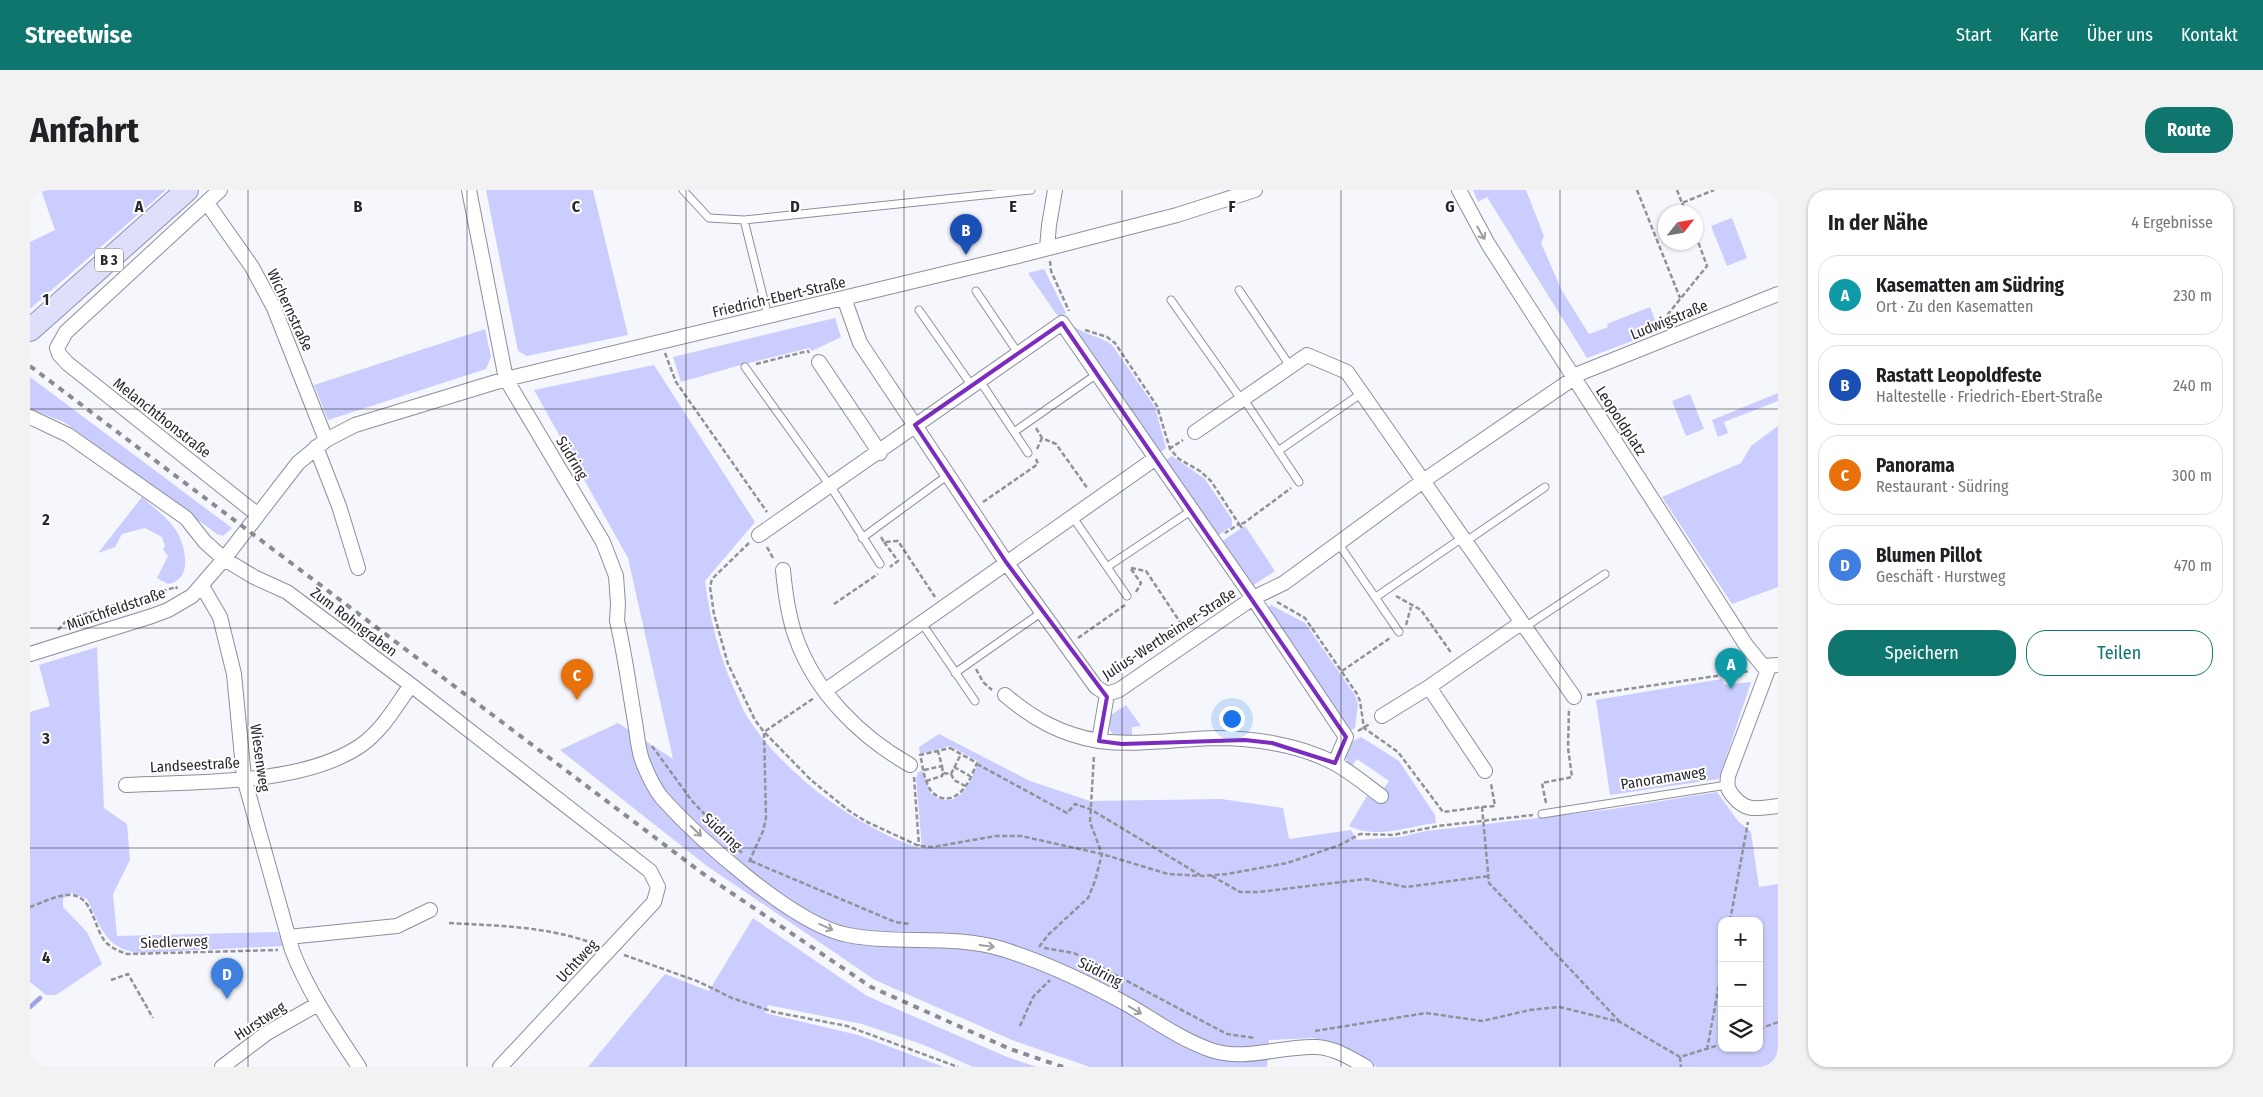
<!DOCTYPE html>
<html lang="de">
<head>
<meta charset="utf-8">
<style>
	:root { --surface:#fff; --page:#f2f2f2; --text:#202124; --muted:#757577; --line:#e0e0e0; --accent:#0f766e }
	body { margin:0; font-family:"Fira Sans Condensed",sans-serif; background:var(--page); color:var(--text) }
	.controls { position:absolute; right:15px; bottom:15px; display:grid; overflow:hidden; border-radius:10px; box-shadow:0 1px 4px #0004 }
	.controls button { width:45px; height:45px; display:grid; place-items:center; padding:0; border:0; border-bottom:1px solid var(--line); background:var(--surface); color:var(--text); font:25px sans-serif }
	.compass { position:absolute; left:1628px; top:15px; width:45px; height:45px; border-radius:50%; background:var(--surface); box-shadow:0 1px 4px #0004; rotate:59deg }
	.you { position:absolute; left:1201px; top:528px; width:18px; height:18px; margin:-12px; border:4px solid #fff; border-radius:50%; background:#1a73e8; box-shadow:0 0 0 8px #1a73e833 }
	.badge { display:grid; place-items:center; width:32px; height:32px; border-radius:50%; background:var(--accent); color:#fff; font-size:16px; font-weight:700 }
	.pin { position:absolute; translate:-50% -41px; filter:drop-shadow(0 1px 2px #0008) }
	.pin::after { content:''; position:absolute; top:26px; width:18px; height:15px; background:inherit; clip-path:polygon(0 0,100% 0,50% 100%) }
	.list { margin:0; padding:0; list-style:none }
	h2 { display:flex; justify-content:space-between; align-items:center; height:65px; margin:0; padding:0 20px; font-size:21px }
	h2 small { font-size:16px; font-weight:400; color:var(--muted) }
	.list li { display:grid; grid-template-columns:32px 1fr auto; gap:15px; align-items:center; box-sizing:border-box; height:80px; margin:0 10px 10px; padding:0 10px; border:1px solid var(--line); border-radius:20px }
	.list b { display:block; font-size:19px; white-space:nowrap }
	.list p { margin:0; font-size:16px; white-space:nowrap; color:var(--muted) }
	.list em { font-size:16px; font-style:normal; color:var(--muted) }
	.actions { display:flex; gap:10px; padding:15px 20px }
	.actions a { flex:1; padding:11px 0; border:1px solid var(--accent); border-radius:20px; text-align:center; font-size:18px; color:var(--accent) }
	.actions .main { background:var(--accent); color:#fff }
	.icon { flex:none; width:28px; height:28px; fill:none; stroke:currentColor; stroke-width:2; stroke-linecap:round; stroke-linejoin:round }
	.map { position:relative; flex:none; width:1748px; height:877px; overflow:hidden; border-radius:20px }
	header { display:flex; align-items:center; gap:30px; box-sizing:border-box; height:70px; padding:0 25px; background:var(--accent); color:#fff }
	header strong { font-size:24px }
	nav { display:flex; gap:28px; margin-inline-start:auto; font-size:18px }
	.intro { display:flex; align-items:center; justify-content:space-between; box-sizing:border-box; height:120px; padding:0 30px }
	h1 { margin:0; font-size:35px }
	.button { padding:12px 22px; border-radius:20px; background:var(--accent); color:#fff; font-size:18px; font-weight:700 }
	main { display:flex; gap:30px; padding:0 30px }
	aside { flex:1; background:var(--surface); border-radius:20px; box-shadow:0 1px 4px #0004 }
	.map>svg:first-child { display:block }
	.green { fill:#cbcdfe; fill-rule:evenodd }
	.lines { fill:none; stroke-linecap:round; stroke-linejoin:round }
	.stream { stroke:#a0a2e3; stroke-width:4.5 }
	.lane-casing { stroke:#8d8e9d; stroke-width:9 }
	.street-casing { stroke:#8d8e9d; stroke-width:16 }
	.primary-casing { stroke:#8f90b2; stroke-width:24 }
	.path { stroke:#919197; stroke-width:2.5; stroke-dasharray:5 2.5; stroke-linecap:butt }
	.lane { stroke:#fff; stroke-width:7 }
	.street { stroke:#fff; stroke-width:14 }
	.primary { stroke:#dddffb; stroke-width:22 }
	.rail { stroke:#8a8b91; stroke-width:4; stroke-dasharray:6 6; stroke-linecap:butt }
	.oneway { stroke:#9e9ea0 }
	.marked { fill:none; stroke:#7b2cbf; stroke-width:4; stroke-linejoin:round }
	.grid { fill:none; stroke:#27272d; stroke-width:1; stroke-opacity:0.55 }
	.labels { text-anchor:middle; stroke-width:4; stroke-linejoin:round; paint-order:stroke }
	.shield { fill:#fff; stroke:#68686c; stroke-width:1 }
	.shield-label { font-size:14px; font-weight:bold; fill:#27272d }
	.street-label { font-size:15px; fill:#27272d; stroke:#fff }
	.grid-label { font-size:16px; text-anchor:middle; font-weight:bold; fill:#27272d; stroke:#fff; stroke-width:4; stroke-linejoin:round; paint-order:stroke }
</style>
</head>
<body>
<header>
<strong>Streetwise</strong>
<nav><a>Start</a><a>Karte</a><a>Über uns</a><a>Kontakt</a></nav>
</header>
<div class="intro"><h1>Anfahrt</h1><a class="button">Route</a></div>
<main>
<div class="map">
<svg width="1748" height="877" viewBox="0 0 1748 877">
	<rect width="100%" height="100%" fill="#f6f7fd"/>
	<path class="green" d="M11 0H136L0 119V52L25 40Z
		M456 0H563L598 145 497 166 488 161Z
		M1443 0H1496L1514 46 1511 53 1532 101 1559 144 1578 137 1577 134 1620 117 1629 141 1557 168 1457 7 1448 12Z
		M1702 28 1717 68 1697 76 1681 36Z
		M1014 79 1036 123 1029 128 998 83Z
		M805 128 811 147 782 161 779 158 707 176 651 192 643 167Z
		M1045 137C1057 146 1071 146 1082 155L1125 217 1136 258 1128 264 1043 138Z
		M455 139 461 167 456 179 298 230 284 195Z
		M624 175 725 332 675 391C681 433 688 462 705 501 709 509 712 518 716 525 752 583 827 638 892 659L886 588 888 582 892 581 901 604C929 623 939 593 949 572L920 556 890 564 889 557 909 544 1000 591 1060 611 1191 609 1253 618 1259 649 1321 640 1327 650 1370 647 1396 641 1583 619 1687 602 1708 631 1721 642 1729 697 1748 694V877H1347L1306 854 1283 848 1239 850 1237 877H1060L982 850 845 790 677 676 530 560 588 533 643 569 598 368 504 200ZM1692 731H1729V858H1692Z
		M0 187 202 338 193 346 187 344 34 232 0 219Z
		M1748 203V211L1694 232 1698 243 1688 247 1682 230Z
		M1660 204 1674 239 1656 246 1642 211Z
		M1748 236V397L1702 414 1632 307 1711 273 1721 256Z
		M1142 266 1175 289 1202 329V336L1184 348 1133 272Z
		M112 307C122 316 134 325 143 336 155 351 165 390 138 394L127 388 138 366 133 359 135 356 132 347 115 338 92 344 85 357 68 363Z
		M1215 336 1245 381 1219 398 1189 353Z
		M1241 415 1275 433 1325 505 1328 514 1325 538 1319 541 1234 420Z
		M67 457 74 618 97 634 100 670 83 704 87 746 248 742 253 756 108 763C74 758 71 736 57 709L41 703 33 709V717L57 742 72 774 26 805H16L0 792V522L20 516 9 475Z
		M1692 489 1694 495 1721 492 1689 589 1580 605 1566 510Z
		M1096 515 1111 536 1102 537V548C1084 546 1076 546 1081 525Z
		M1331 547 1369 571 1405 625 1406 633C1378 636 1348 650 1319 636L1337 606 1350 614 1356 603 1353 600 1359 591 1327 569 1321 577C1310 568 1318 551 1331 547Z
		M723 728 837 806 977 867 1007 877H943L894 855 832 834 738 815 735 823 828 845 914 877H558L635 784 679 801Z"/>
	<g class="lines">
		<path class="stream" d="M0 817 10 808"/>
		<g class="lane-casing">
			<path id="lane" d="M653 0 679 28 714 30 1001 0
				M714 30 738 126
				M1209 100 1260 176
				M946 101 988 163
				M1141 110 1211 209
				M889 120 942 196
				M715 177 801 297 850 374
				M950 191 998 263
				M1213 208 1269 292
				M984 242 1067 184
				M1248 261 1332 203
				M1042 326 1097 406
				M832 348 918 285
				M1435 352 1515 297
				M1308 353 1369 442
				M1077 377 1162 320
				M1346 407 1432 348
				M891 432 945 511
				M1495 437 1575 384
				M925 483 1012 422
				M1512 624 1697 595"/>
		</g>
		<g class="street-casing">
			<path id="street" d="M190 0 36 142 27 158 29 164 37 173 228 325
				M439 0 476 189 573 352 586 386 588 414 587 431C595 464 599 498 605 532 607 544 608 558 612 570 617 583 623 597 632 608 669 649 764 735 818 745 868 755 923 744 972 759 1017 773 1059 793 1100 816 1127 832 1152 850 1181 860 1217 872 1251 855 1287 857 1304 858 1321 868 1336 877
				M1429 0 1458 54 1716 455 1733 476 1748 475
				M177 13 222 77 244 118 296 250
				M1017 58 1019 35 1025 0
				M814 108 830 153 976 372 1066 497 1077 504 1089 500 1223 408 1254 393 1393 291 1544 188
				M789 172 850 263
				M1543 186 1748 104
				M0 227 38 245 156 328 175 352 194 369 224 387 257 402 381 495 620 681 628 697 624 712 470 877
				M1165 242 1277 165 1317 182 1544 507
				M286 257 309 316 328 378
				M729 345C830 275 931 204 1032 133L1223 408 1316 547 1305 573
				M753 380C755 402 758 424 765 445 784 501 829 546 880 575
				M172 396 190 427 204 484 214 588 262 760C278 802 304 839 329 877
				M0 464 122 426 138 420 162 406 194 369 268 273 296 250 325 235 476 189 984 67 1147 25 1225 0
				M1739 477 1698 586C1697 595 1697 599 1703 606 1717 623 1728 618 1748 616
				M1399 497 1455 581
				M796 500 1126 268
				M1077 504 1069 551C1108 556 1146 549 1186 548 1224 548 1270 555 1304 573 1321 582 1336 595 1351 606
				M975 505C1003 529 1032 545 1069 551
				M1352 526 1399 497 1491 433
				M96 595C167 591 270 596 330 556 352 541 366 516 381 495
				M258 747 367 736 400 720
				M192 877 237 843 288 814"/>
		</g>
		<g class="primary-casing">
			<path id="primary" d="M0 140 157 0"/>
		</g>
		<path class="path" d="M1607 0 1650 108
			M1647 0 1652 13 1684 0
			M1652 13 1656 22
			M1020 71 1021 81 1039 121
			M1641 132 1638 124 1677 76 1666 46
			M1055 140 1077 147 1085 153 1127 216 1140 259 1149 269 1170 281 1181 291 1209 334 1195 343
			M635 163 646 192 737 322
			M726 174 778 161 779 163
			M1006 238 1012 248 1026 254 1058 299
			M1007 259 1012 248
			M1139 259 1153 250
			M953 312 1008 274 1006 269
			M1212 338 1209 334 1214 333 1261 298
			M851 347 854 352 868 351 905 407
			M854 352 868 371 860 377
			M719 353 682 389 680 397 684 424 698 474 725 530 734 542 781 590 818 620 835 631 889 656 903 657 966 646H991L1072 664 1138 684 1172 686 1197 684 1257 673 1310 655 1330 644 1363 645 1408 636 1503 625
			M737 357 744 370
			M1101 378 1116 381 1154 438
			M1101 379 1111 393 1106 402
			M1366 406 1391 420 1422 464
			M1247 412 1275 428 1327 504 1330 511 1334 538 1368 562 1413 622 1452 617 1459 693 1589 831
			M804 414 848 384
			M1376 435 1381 417
			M28 440 38 429 146 397 147 399
			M1048 448 1095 415
			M946 479 953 492 962 500
			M1312 481 1360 448
			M1557 505 1720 481
			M1328 541 1341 533
			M622 556 662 611 713 664
			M920 558 947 573C941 587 932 612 912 608 905 606 900 601 898 595 893 586 893 575 890 565Z
			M947 574 1037 623 1045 614 1060 619 1170 685
			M912 576 913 583 921 584 931 564
			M924 577 940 586
			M894 580 912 576 908 561
			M921 584 924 590 935 596
			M884 587 889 656
			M896 591 912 586 913 583
			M1516 613 1512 593 1542 587 1538 558 1539 518
			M1452 617 1465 616 1461 594
			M721 671 865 732 880 734
			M719 672 733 641 736 628 734 542 784 508
			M1182 686 1210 702H1229L1336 689 1376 697 1459 686
			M0 717C12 713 28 704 41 705 62 706 64 736 74 750 80 758 89 761 97 764L248 760
			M1700 731 1718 632
			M419 733C469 736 517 736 565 754
			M1009 757 1019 744 1058 708 1065 691 1072 664 1060 632 1064 565
			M1014 758 1044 763 1197 844 1225 848
			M594 765 667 791 702 808 744 822 817 836 928 877
			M81 790 98 784 123 828
			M990 836 1003 807 1020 790
			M1729 839 1748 832
			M1285 841 1396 823 1452 831 1500 820 1530 817 1590 832 1650 867 1692 854
			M1677 860 1692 778
			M1650 867 1651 877"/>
		<use href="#lane" class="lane"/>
		<use href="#street" class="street"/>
		<use href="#primary" class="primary"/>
		<path class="rail" d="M0 176 672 683 841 797 980 859 1033 877"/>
	</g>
	<defs><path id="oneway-shaft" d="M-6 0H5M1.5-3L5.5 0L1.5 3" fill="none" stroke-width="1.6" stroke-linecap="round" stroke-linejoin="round" transform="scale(1.25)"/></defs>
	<g class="oneway">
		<use href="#oneway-shaft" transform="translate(1451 43) rotate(60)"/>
		<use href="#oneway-shaft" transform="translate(666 641) rotate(44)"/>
		<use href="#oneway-shaft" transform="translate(796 737) rotate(24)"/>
		<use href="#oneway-shaft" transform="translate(957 756) rotate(8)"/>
		<use href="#oneway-shaft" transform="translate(1105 820) rotate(31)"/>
	</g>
	<path class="marked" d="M1032 133 1316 547 1305 573 1242 553 1215 550 1092 554 1069 551 1077 507 976 372 885 235Z"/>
	<path class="grid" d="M218 0V877M437 0V877M656 0V877M874 0V877M1092 0V877M1311 0V877M1530 0V877M0 219H1748M0 438H1748M0 658H1748"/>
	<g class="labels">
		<rect class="shield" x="65" y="58.5" width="28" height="23" rx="4"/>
		<g class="shield-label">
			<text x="79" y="75">B 3</text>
		</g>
		<g class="street-label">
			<text transform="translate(749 107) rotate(-13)" y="5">Friedrich-Ebert-Straße</text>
			<text transform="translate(260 120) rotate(65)" y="5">Wichernstraße</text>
			<text transform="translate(1639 130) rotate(-22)" y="5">Ludwigstraße</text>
			<text transform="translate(132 228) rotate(38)" y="5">Melanchthonstraße</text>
			<text transform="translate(1591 231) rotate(57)" y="5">Leopoldplatz</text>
			<text transform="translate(542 268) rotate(59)" y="5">Südring</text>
			<text transform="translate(86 419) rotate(-19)" y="5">Münchfeldstraße</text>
			<text transform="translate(324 432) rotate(37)" y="5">Zum Rohngraben</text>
			<text transform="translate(1139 444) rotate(-33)" y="5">Julius-Wertheimer-Straße</text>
			<text transform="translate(230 568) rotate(82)" y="5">Wiesenweg</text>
			<text transform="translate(165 575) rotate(-3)" y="5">Landseestraße</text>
			<text transform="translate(1633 588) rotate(-9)" y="5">Panoramaweg</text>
			<text transform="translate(692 642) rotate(43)" y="5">Südring</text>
			<text transform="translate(144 752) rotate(-2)" y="5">Siedlerweg</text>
			<text transform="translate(547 771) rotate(-47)" y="5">Uchtweg</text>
			<text transform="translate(1070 782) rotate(27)" y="5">Südring</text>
			<text transform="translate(230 831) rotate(-33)" y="5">Hurstweg</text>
		</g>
	</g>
	<g class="grid-label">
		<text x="109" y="22">A</text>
		<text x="328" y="22">B</text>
		<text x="546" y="22">C</text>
		<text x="765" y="22">D</text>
		<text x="983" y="22">E</text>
		<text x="1202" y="22">F</text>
		<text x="1420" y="22">G</text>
		<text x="16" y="115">1</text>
		<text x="16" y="335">2</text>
		<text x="16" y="554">3</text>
		<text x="16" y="773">4</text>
	</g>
</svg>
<div class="controls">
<button>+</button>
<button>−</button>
<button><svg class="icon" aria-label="layers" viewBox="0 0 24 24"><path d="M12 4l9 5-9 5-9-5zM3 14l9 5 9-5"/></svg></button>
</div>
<svg class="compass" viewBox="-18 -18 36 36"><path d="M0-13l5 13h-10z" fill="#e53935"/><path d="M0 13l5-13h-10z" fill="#757577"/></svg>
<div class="you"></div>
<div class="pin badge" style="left:1701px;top:499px;background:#0f9aa8">A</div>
<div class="pin badge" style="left:936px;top:65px;background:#1a4fb4">B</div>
<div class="pin badge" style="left:547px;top:510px;background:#e8710a">C</div>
<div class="pin badge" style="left:197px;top:809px;background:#3f7fe0">D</div>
</div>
<aside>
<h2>In der Nähe<small>4 Ergebnisse</small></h2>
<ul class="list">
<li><span class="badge" style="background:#0f9aa8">A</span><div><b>Kasematten am Südring</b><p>Ort · Zu den Kasematten</p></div><em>230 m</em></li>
<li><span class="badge" style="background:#1a4fb4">B</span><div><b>Rastatt Leopoldfeste</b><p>Haltestelle · Friedrich-Ebert-Straße</p></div><em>240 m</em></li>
<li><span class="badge" style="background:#e8710a">C</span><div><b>Panorama</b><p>Restaurant · Südring</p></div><em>300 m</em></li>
<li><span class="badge" style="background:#3f7fe0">D</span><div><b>Blumen Pillot</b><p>Geschäft · Hurstweg</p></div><em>470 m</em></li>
</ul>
<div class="actions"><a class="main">Speichern</a><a>Teilen</a></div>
</aside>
</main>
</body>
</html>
